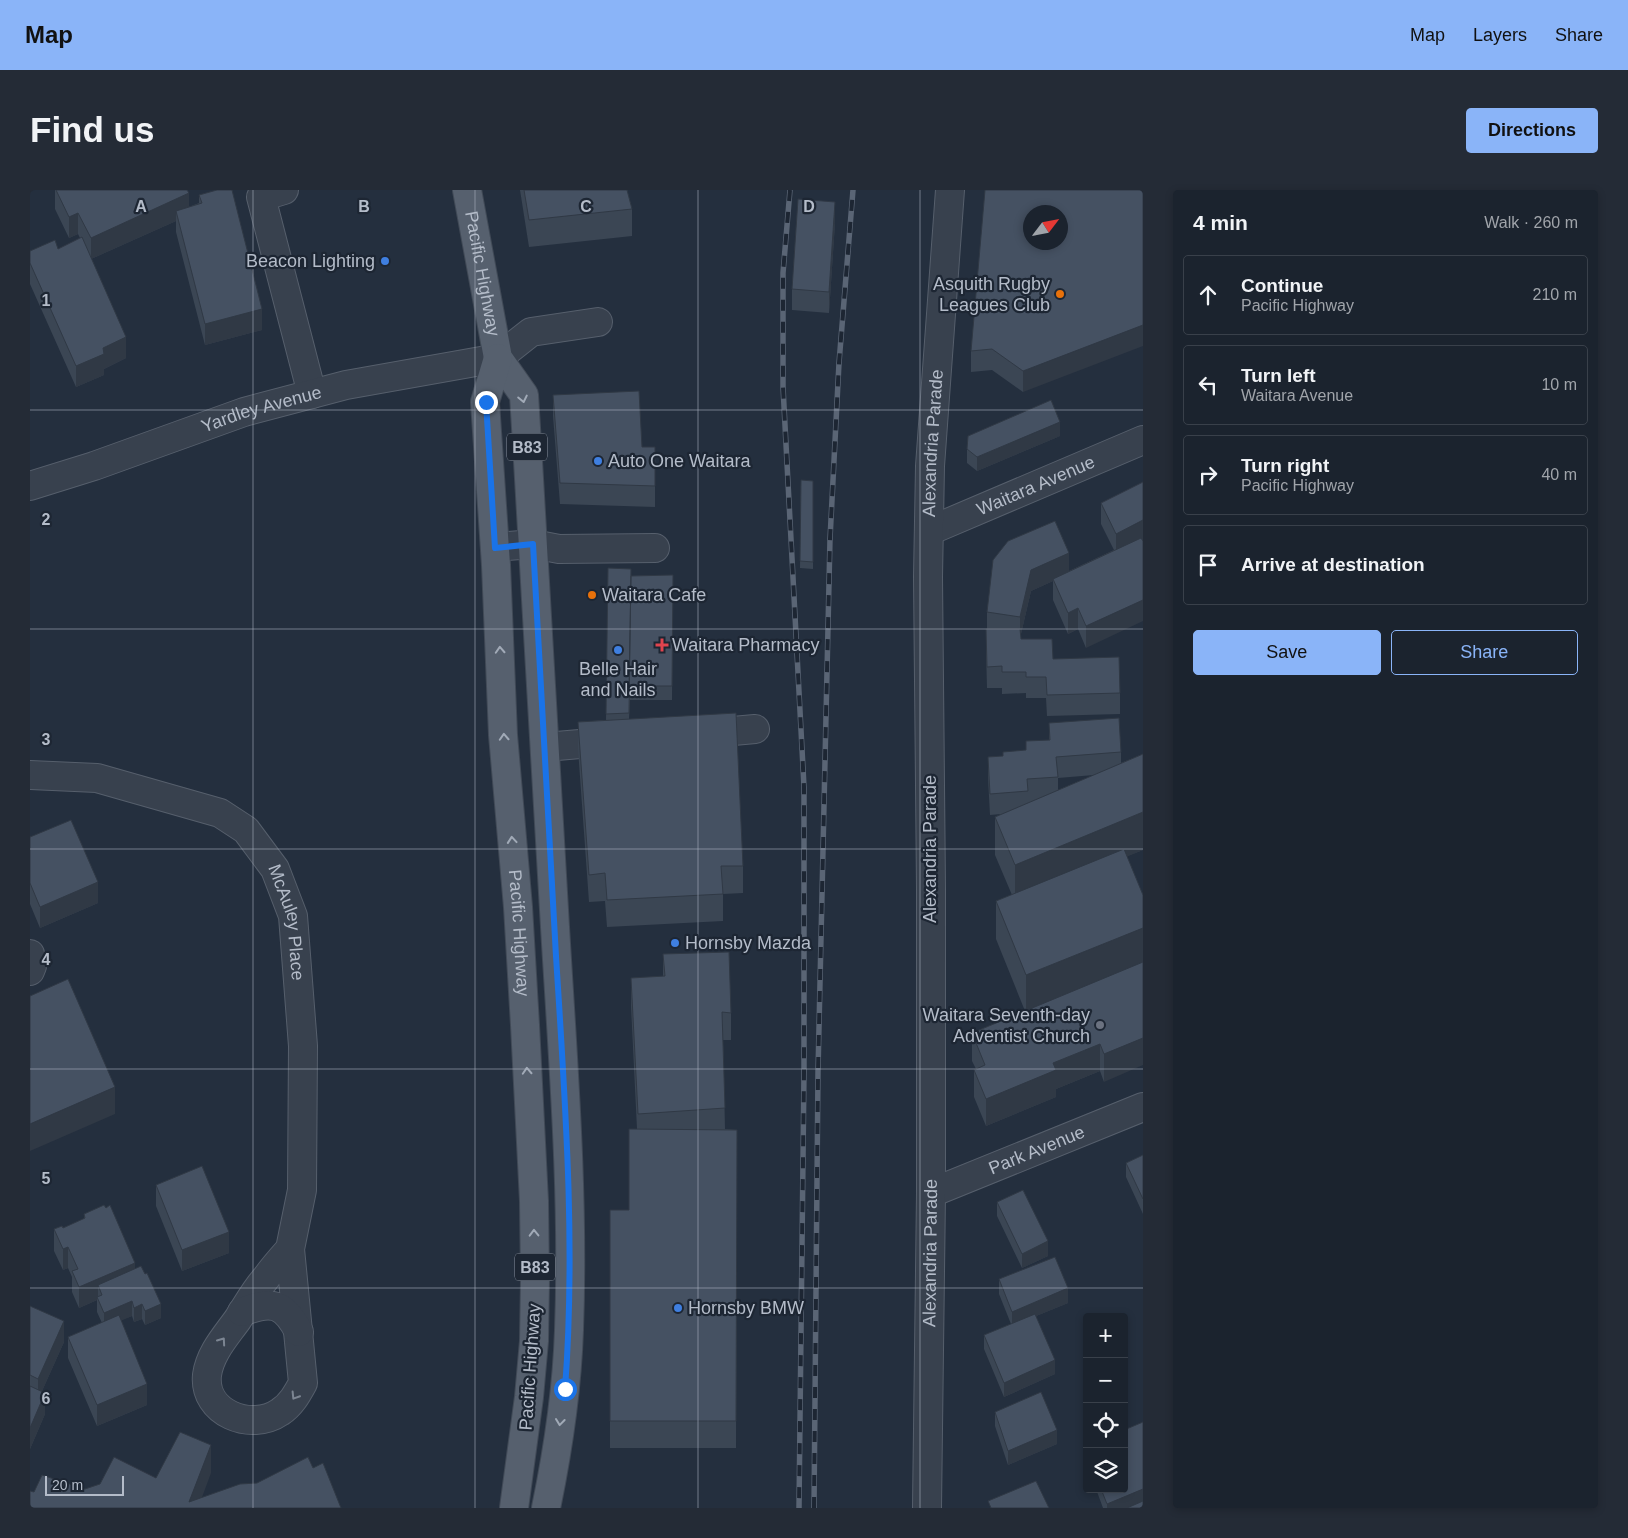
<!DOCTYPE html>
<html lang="en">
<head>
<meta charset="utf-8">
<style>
	:root { --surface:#1b232e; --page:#242b36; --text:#f1f3f6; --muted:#a0a4aa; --line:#39404a; --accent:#8ab4f8 }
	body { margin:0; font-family:Arial,sans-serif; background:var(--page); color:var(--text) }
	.controls { position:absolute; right:15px; bottom:15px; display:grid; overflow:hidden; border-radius:5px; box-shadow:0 2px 8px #0003 }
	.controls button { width:45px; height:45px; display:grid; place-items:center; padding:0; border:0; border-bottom:1px solid var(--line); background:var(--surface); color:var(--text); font:25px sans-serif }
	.compass { position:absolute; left:993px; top:15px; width:45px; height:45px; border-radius:50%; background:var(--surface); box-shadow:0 2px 8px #0003; rotate:58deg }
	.scale { position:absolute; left:15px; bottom:12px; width:79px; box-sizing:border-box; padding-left:5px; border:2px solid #b4bcc9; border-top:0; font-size:14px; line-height:18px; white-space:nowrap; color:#b4bcc9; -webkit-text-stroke:4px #1d2633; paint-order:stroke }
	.stop { position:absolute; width:15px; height:15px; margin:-11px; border:4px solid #1a73e8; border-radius:50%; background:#fff }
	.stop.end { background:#1a73e8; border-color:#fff; box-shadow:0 1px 5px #0008 }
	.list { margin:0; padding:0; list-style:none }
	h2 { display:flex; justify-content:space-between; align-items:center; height:65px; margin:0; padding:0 20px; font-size:21px }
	h2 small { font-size:16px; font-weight:400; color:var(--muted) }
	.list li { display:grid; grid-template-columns:32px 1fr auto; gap:15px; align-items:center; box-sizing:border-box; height:80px; margin:0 10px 10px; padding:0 10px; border:1px solid var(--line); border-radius:5px }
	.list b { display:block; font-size:19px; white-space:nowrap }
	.list p { margin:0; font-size:16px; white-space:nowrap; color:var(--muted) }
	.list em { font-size:16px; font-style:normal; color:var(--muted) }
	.actions { display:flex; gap:10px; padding:15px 20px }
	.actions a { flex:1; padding:11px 0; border:1px solid var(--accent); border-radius:5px; text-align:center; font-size:18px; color:var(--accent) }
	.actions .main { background:var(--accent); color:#111 }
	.icon { flex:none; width:28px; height:28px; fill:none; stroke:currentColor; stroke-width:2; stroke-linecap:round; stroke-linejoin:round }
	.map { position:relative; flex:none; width:1113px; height:1318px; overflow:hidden; border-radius:5px }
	header { display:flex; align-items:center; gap:30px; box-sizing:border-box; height:70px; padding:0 25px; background:var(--accent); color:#111 }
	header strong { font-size:24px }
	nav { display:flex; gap:28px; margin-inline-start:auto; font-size:18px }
	.intro { display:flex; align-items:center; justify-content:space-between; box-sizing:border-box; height:120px; padding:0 30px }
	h1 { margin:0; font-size:35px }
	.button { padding:12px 22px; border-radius:5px; background:var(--accent); color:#111; font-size:18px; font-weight:700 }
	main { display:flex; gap:30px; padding:0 30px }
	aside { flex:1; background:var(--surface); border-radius:5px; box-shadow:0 2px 8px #0003 }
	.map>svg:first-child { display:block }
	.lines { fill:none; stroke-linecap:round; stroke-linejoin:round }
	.minor-casing { stroke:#565f6c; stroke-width:30 }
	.major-casing { stroke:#414a57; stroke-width:30 }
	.minor { stroke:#38414e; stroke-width:28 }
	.major { stroke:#56606e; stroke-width:28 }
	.rail-casing { stroke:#5a6575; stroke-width:5.5 }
	.rail { stroke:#1d2633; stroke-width:4; stroke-dasharray:11; stroke-linecap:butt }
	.wall { fill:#3b4654; fill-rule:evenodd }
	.shaded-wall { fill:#303945 }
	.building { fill:#455162; stroke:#303945; fill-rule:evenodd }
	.oneway { stroke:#a1aab7 }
	.oneway2 { stroke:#7c8592 }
	.route { stroke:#1a73e8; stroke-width:6 }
	.grid { fill:none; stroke:#b4bcc9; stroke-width:1; stroke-opacity:0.55 }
	.shop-dot { fill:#3f7fe0; stroke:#1d2633; stroke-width:2 }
	.food-dot { fill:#e8710a; stroke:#1d2633; stroke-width:2 }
	.health-dot { fill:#e0444e; stroke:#1d2633; stroke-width:2 }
	.worship-dot { fill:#6b7280; stroke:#1d2633; stroke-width:2 }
	.labels { text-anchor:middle; stroke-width:4.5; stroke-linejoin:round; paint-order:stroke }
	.shield { fill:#1d2633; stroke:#878f9c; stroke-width:1 }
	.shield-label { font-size:16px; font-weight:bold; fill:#b4bcc9 }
	.poi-label { font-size:18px; fill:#b4bcc9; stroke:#1d2633; text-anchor:start }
	.street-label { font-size:18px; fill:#b4bcc9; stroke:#1d2633 }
	.grid-label { font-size:16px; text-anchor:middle; font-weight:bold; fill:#b4bcc9; stroke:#1d2633; stroke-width:4.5; stroke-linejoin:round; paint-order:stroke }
</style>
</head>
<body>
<header>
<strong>Map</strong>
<nav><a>Map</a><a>Layers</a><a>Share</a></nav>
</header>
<div class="intro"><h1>Find us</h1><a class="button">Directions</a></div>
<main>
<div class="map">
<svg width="1113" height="1318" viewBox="0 0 1113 1318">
	<rect width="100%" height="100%" fill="#242f3e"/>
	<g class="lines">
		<g class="minor-casing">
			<g id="minor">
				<path d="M254 0 231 7 282 204"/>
				<path id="s1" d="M0 296 64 276 214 222 316 195 468 168 501 142 568 132"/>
				<path id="s2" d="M899 341 1113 250"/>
				<path d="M465 357 503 354 529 359 625 358"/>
				<path d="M670 544 725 539"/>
				<path d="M515 557 585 551"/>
				<path id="s3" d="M0 585 67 588 190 623 216 640 245 679 263 726 273 856 272 1000 260 1059 273 1193C267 1204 261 1215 250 1222 221 1242 173 1223 177 1185 180 1163 196 1146 208 1129 217 1115 225 1100 236 1088 243 1078 252 1068 260 1059"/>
				<path d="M0 764 2 776 0 781"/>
				<path id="s4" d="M901 1003 1113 917"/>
				<path d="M212 1122C242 1110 254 1113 269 1142"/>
				<path id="s5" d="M897 1318 901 1003V699L898 387 900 276 920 0"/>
			</g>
		</g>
		<g class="major-casing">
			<g id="major">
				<path id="s6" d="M437 0 468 168 494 205C505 382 514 559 525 737 533 871 544 1006 539 1140 537 1200 528 1260 516 1318"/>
				<path id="s7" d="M468 168 455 212 466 375 473 545 488 717 495 835 504 1011 505 1090 504 1151 499 1207 484 1318"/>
			</g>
		</g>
		<use href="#minor" class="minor"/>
		<use href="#major" class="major"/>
		<g class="rail-casing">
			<path id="rail" d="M760 0 753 83V197L774 597V882L769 1318
				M784 1318 788 882 800 349 809 173 823 0"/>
		</g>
		<use href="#rail" class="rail"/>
	</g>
	<path class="wall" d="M25 0H157L159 17 169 13V5L232 140 175 155 146 42V31L61 69 96 168 74 179V185L46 197 0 94V61L28 59 50 48 48 44 39 48 25 19Z
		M490 0H597L602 19V46L499 57Z
		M1113 0 993 202 962 180 941 182V161Z
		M805 33 799 123 762 120V99Z
		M523 205 612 257H625V317L530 314 523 226Z
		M1030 246 947 281 937 273V259Z
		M771 290 783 291V379L770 378Z
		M1113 292 1056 458 1048 439 1038 444 1023 410V391L1001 401 991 444V449L1023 469 1090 503V524L1017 526 1016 508H996V503L972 504V498H957L956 460V439H957V422L1039 381 1084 360 1071 334V313Z
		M578 378 601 386 643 385 642 510H600L599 529 713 676V703L693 704V731L577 737 575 711 559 712 548 559V532L576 530Z
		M1019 533 1091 562V573L1113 564V660L1097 666 1074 892 1070 881 1026 899V907L956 936 944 907V880L946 879 942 871V843L995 821 966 749V711L982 705 965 665V627L971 624 960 625 958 588V567L973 566 996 560 1019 550ZM1064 585 1028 600V588Z
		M0 647 68 713 10 738 0 714Z
		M633 764 701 823V850H693L695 939 707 940 706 1258H580V1020H599L607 939 601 816V788L633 787Z
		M1113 965V1024L1096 987V973Z
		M126 995 199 1063 152 1081 126 1016Z
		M967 1012 1018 1066 992 1078 967 1026Z
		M54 1024 105 1079 131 1128 115 1135 112 1129 104 1132 102 1126 91 1130 117 1215 67 1236 38 1168V1147L72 1133 67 1122V1110L49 1118 42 1102V1087L38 1078 33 1080 24 1061V1039L33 1038 54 1029Z
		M969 1089 1038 1113 1006 1126 1025 1184 974 1207 954 1159V1145L981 1134 969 1104Z
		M0 1116 34 1152 12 1201 15 1224 0 1259Z
		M965 1222 1027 1254 978 1275 965 1236Z
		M1057 1255V1276L1054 1270V1256Z
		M1066 1299H1094L1113 1318H1073Z"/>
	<path class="shaded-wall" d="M159 3V25L146 21V31L61 69V48Z
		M805 12V33L799 123V102Z
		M48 23V44L39 48V27Z
		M232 119V140L175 155V134Z
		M1113 135V156L993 202V181Z
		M96 147V168L74 179V185L46 197V176L73 158Z
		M1030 232V246L947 281V267Z
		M1113 330V351L1086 365V344Z
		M1039 363V384L1023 389V391L1001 401 990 448V427L1001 380Z
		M1113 410V431L1056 458V436Z
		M1048 418V439L1038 444V423Z
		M1113 622V660L985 713V675Z
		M68 692V713L10 738V717Z
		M1113 738V776L996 823V785Z
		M1113 848V875L1074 892V864Z
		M1070 854V881L1026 899V907L956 936V909L1023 873Z
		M85 897V924L0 961V934Z
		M199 1042V1063L152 1081V1060Z
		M1018 1051V1066L992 1078V1064Z
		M38 1057V1078L33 1080V1059Z
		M105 1073V1094L72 1105 68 1095V1109L67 1107V1110L49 1118V1097Z
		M1038 1098V1113L982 1136V1122Z
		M102 1111V1126L74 1138V1123Z
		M112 1114V1129L104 1132V1118Z
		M131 1114V1128L115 1135V1121Z
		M34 1131V1152L8 1210V1189Z
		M1025 1170V1184L974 1207V1193Z
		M117 1194V1215L67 1236V1215Z
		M15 1203V1224L0 1259V1238Z
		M1027 1240V1254L978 1275V1261Z
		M181 1255V1283L168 1318 159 1312Z
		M1113 1299V1313L1102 1318H1077V1314Z"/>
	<path class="building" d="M26 0H157L159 3 61 48 48 23 39 27Z
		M187 0H202L232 119 175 134 146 21 172 13 169 5Z
		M494 0H597L602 19 499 30Z
		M955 0H1113V135L993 181 962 159 941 161ZM1000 22H1030V52H1000Z
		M768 9 805 12 799 102 762 99Z
		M52 47 96 147 73 158 74 164 46 176 0 73V61L25 50 28 59Z
		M609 201 612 257H625V296L530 293 523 205Z
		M1021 210 1030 232 947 267 937 259 938 246Z
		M771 290 783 291V372L770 371Z
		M1113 292V330L1086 344 1071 313Z
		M1025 331 1039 363 1001 380 990 427 957 422 963 370 978 351Z
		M1111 348 1113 351V410L1056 436 1048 418 1038 423 1023 389Z
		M578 378 601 379 599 523 576 524Z
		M643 385 642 496H599L601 386Z
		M956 439H990L991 449H1022L1023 469 1089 467 1090 503 1017 505 1016 487H996V482H972V476L957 477Z
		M706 523 713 676H691L693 704 577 710 575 683 559 685 548 532Z
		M1089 528 1091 562 1026 567 1028 587 997 589 998 601 960 604 958 567 973 566V562L996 560V551L1020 550 1019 533Z
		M1113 564V622L985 675 965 627Z
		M41 630 68 692 10 717 0 693V647Z
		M1094 659 1113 705V738L996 785 966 711Z
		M699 762 701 823 692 822 695 918 608 924 601 788 635 786 633 764Z
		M1113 772V848L1074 864 1070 854 1023 873 1026 880 956 909 944 880 955 875 942 843Z
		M38 789 85 897 0 934V806Z
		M599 939 707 940 706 1231H580V1020H599Z
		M1113 965V1009L1096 973Z
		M172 976 199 1042 152 1060 126 995Z
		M993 1000 1018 1051 992 1064 967 1012Z
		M74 1015 76 1018 80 1015 105 1073 49 1097 42 1081 48 1079 38 1057 33 1059 24 1039 32 1036 33 1038 55 1028 54 1024Z
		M1025 1067 1038 1098 982 1122 969 1089Z
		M111 1076 115 1084 117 1083 131 1114 115 1121 112 1114 104 1118 102 1111 74 1123 67 1107 72 1105 68 1095Z
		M0 1116 34 1131 8 1189 0 1185Z
		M1005 1124 1025 1170 974 1193 954 1145Z
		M89 1125 117 1194 67 1215 38 1147Z
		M0 1196 15 1203 0 1238Z
		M1011 1202 1027 1240 978 1261 965 1222Z
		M1113 1232V1299L1077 1314 1071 1299H1094V1240Z
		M150 1242 181 1255 159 1312 210 1294 227 1293 278 1267 283 1278 293 1273 311 1318H0V1301L4 1302 12 1285 55 1299 70 1294 84 1267 126 1288Z
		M1057 1255V1262L1054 1256Z
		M1006 1291 1019 1318H961L958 1311Z
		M1113 1311V1318H1097Z"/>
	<defs><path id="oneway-chevron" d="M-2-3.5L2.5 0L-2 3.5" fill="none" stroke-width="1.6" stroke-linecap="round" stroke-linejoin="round" transform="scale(1.25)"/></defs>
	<g class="oneway">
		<use href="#oneway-chevron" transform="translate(493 209) rotate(78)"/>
		<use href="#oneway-chevron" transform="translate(470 460) rotate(-93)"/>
		<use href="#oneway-chevron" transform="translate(474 547) rotate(-93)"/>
		<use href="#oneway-chevron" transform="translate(482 650) rotate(-95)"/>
		<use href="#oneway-chevron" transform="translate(497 881) rotate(-93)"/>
		<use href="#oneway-chevron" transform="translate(504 1043) rotate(-91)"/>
		<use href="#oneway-chevron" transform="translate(530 1232) rotate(97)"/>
	</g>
	<g class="oneway2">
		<use href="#oneway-chevron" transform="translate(192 1151) rotate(-55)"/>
		<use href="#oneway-chevron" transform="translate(265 1206) rotate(122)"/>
	</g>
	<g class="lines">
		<path class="route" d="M456 212 465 358 503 354C511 491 518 629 526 766 535 910 546 1055 535 1199"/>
	</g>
	<path class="grid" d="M223 0V1318M445 0V1318M668 0V1318M890 0V1318M0 220H1113M0 439H1113M0 659H1113M0 879H1113M0 1098H1113"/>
	<g class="shop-dot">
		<circle cx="355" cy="71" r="5"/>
		<circle cx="568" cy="271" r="5"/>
		<circle cx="588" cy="460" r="5"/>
		<circle cx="645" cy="753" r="5"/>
		<circle cx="648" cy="1118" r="5"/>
	</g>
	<g class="food-dot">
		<circle cx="1030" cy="104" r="5"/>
		<circle cx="562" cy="405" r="5"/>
	</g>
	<path class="health-dot" d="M629.5 447.5h5v5h5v5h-5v5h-5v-5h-5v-5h5z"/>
	<circle class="worship-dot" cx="1070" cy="835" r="5"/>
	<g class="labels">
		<g class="shield">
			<rect x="477" y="243.5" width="40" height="27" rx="4"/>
			<rect x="485" y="1063.5" width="40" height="27" rx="4"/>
		</g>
		<g class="shield-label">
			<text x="497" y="263">B83</text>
			<text x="505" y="1083">B83</text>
		</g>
		<g class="poi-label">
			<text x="345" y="77" text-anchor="end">Beacon Lighting</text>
			<text x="1020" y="100" text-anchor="end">Asquith Rugby<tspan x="1020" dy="21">Leagues Club</tspan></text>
			<text x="578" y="277">Auto One Waitara</text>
			<text x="572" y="411">Waitara Cafe</text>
			<text x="642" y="461">Waitara Pharmacy</text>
			<text x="588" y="485" text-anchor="middle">Belle Hair<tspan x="588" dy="21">and Nails</tspan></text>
			<text x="655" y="759">Hornsby Mazda</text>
			<text x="1060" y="831" text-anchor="end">Waitara Seventh-day<tspan x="1060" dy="21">Adventist Church</tspan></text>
			<text x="658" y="1124">Hornsby BMW</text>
		</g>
		<g class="street-label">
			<text dy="6" stroke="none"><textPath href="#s6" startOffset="85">Pacific Highway</textPath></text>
			<text dy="6" stroke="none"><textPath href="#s1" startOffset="244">Yardley Avenue</textPath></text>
			<text dy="6" stroke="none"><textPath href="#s5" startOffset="1065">Alexandria Parade</textPath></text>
			<text dy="6" stroke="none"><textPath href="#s2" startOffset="116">Waitara Avenue</textPath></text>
			<text transform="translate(900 659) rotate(-90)" y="6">Alexandria Parade</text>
			<text dy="6" stroke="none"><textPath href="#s3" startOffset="330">McAuley Place</textPath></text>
			<text dy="6" stroke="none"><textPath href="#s7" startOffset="578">Pacific Highway</textPath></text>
			<text dy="6" stroke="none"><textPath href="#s4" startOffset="114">Park Avenue</textPath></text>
			<text dy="6" stroke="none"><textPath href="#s5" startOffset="255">Alexandria Parade</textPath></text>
			<text transform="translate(500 1177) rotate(-86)" y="6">Pacific Highway</text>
		</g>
	</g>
	<g class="grid-label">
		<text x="111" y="22">A</text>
		<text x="334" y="22">B</text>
		<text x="556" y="22">C</text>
		<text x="779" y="22">D</text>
		<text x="16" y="116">1</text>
		<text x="16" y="335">2</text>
		<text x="16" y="555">3</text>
		<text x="16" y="775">4</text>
		<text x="16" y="994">5</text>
		<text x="16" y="1214">6</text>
	</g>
</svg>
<div class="controls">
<button>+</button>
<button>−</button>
<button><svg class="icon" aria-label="locate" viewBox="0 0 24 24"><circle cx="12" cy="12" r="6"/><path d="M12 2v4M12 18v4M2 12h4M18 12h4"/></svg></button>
<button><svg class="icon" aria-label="layers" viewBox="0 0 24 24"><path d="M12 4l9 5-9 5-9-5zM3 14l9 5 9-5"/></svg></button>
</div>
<svg class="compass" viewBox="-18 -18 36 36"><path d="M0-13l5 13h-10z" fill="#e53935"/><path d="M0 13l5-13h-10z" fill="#a0a4aa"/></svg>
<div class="scale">20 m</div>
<div class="stop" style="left:535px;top:1199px"></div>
<div class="stop end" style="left:456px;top:212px"></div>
</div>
<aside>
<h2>4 min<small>Walk · 260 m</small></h2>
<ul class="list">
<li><svg class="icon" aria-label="ahead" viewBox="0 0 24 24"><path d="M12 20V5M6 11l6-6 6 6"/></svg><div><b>Continue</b><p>Pacific Highway</p></div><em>210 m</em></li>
<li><svg class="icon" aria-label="left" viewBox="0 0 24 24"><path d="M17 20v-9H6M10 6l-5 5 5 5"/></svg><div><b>Turn left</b><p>Waitara Avenue</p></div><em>10 m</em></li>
<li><svg class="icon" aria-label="right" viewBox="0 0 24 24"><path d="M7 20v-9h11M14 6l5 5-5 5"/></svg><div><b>Turn right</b><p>Pacific Highway</p></div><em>40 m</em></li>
<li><svg class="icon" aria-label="arrive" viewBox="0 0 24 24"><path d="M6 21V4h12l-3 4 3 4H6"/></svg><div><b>Arrive at destination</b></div></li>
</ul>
<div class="actions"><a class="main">Save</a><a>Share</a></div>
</aside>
</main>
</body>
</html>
